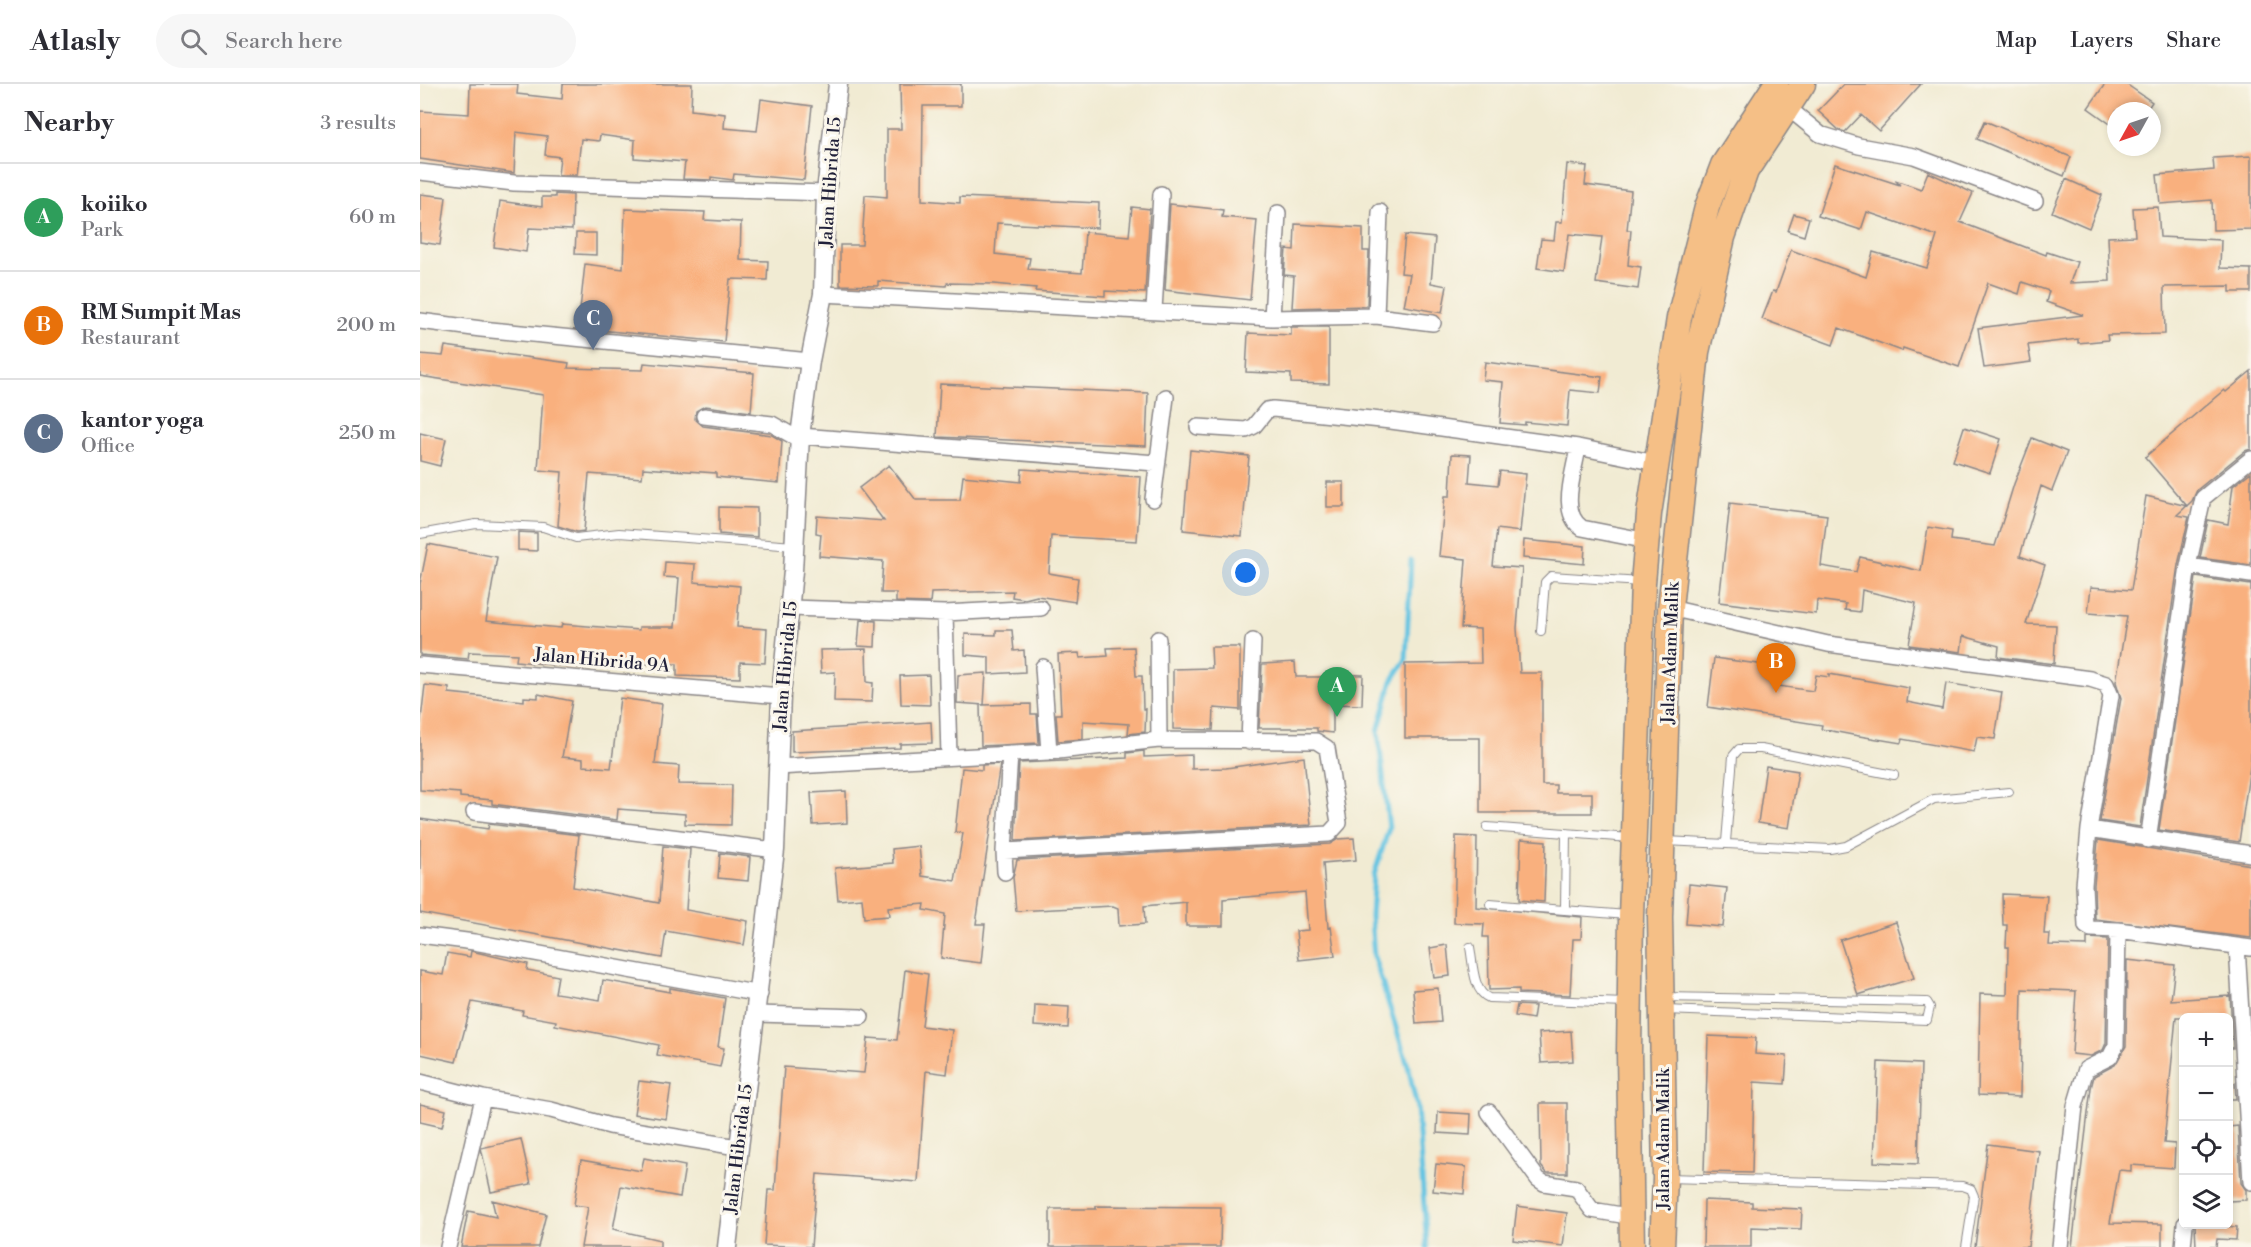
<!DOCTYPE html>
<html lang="en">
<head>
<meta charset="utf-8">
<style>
	:root { --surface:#fff; --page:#f7f7f7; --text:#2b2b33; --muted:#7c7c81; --line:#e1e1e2; --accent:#1a73e8 }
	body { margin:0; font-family:"Libre Bodoni",serif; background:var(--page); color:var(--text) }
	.controls { position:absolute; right:18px; bottom:18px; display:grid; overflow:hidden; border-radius:9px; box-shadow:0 3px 9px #0003 }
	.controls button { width:54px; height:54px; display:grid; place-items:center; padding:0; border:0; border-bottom:2px solid var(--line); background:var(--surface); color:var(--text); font:30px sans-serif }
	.compass { position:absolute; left:1687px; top:18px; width:54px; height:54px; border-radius:50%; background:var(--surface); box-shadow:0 3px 9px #0003; rotate:230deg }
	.you { position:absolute; left:826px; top:489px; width:21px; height:21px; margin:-15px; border:4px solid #fff; border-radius:50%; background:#1a73e8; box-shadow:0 0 0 9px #1a73e833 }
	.badge { display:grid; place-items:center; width:39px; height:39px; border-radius:50%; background:var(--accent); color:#fff; font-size:20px; font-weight:700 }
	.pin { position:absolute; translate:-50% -50px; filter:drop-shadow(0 2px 3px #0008) }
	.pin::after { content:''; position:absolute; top:32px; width:21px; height:18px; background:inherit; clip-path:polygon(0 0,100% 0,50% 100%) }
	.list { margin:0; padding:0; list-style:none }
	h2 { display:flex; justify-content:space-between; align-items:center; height:78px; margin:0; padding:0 24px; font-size:26px }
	h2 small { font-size:20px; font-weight:400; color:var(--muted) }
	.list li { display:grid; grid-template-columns:39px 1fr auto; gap:18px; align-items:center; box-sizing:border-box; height:108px; padding:0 24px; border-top:2px solid var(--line) }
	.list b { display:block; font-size:22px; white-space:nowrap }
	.list p { margin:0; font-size:20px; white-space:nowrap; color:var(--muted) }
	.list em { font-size:20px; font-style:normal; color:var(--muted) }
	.icon { flex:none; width:33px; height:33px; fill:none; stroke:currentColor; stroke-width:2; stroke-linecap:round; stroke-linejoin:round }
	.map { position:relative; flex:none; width:1831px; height:1163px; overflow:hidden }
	header { display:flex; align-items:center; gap:36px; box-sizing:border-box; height:84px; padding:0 30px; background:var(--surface); border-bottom:2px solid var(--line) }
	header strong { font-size:28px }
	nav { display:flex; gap:33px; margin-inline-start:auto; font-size:21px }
	.search { width:420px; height:54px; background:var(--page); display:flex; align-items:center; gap:15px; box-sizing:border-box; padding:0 21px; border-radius:33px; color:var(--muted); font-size:22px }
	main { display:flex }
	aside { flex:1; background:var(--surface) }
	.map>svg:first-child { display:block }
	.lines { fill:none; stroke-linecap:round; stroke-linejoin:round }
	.stream { stroke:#64c4e2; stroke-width:5 }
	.building { fill:#f9b07e }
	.service-casing { stroke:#8a8687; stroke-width:10 }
	.minor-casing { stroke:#8a8687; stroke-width:18 }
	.tertiary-casing { stroke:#8a8687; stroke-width:21 }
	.primary-casing { stroke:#8a8687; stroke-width:27 }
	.service { stroke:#fff; stroke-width:8 }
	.minor { stroke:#fff; stroke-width:15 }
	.tertiary { stroke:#fff; stroke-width:18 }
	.primary { stroke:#f5bf86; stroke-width:24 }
	.labels { text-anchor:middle; stroke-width:6; stroke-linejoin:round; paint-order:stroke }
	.street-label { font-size:18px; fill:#22223b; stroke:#fbf7ec }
</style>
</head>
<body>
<header>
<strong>Atlasly</strong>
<div class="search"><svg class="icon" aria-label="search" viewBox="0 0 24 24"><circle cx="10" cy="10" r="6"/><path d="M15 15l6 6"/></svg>Search here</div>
<nav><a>Map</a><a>Layers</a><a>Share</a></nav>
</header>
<main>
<aside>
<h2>Nearby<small>3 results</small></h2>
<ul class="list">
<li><span class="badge" style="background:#2e9e5b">A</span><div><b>koiiko</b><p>Park</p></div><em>60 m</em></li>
<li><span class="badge" style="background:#e8710a">B</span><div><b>RM Sumpit Mas</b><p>Restaurant</p></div><em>200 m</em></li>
<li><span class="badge" style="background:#5c6f8a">C</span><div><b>kantor yoga</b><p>Office</p></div><em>250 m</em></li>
</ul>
</aside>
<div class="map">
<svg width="1831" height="1163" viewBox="0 0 1831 1163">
	<rect width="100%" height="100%" fill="#fbf7ec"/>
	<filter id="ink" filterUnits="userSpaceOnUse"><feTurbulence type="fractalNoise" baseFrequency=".0167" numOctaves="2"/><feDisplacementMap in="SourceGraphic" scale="12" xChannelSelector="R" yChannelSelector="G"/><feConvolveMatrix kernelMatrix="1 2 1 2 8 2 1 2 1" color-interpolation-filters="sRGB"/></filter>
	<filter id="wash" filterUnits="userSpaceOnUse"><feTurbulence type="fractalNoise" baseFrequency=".008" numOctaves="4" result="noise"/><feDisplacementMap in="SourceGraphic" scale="24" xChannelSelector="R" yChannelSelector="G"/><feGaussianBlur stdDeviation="1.35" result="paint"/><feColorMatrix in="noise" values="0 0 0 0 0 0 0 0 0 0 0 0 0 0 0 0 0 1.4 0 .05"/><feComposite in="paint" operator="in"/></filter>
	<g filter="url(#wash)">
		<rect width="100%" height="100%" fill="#f1ebd3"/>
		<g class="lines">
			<path class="stream" d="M991 476 986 575 972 597 958 647 969 744 954 791 951 832 954 873 988 982 997 1023 1007 1163"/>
		</g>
		<g id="blocks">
			<path class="building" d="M50 0H98L97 10 142 15 143 0H272L271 26 305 30 304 44 337 47 341 15 392 22 384 96 314 90 313 96 291 93V96L263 95 265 78 214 74 215 56 180 51 179 57 161 55 157 91H138L140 73 125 71 127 52 96 48 94 89 0 75V27L49 30Z
				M480 0H541V22H503L502 116 540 119V113L679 119 678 144 577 139 575 170 610 174 608 185 662 189 665 148 709 152 712 123 730 125 725 209 685 207V212L615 207 616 204 574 200 527 199 526 202 458 197V202L420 201V161H442L445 111 467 113V45H481Z
				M1424 0H1501L1459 47 1441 31 1425 48 1419 46 1398 27Z
				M1685 0H1706L1732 18 1726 27H1696V44L1668 24Z
				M1565 37 1651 73 1644 92 1557 55Z
				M1831 72V145L1793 146 1792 116 1740 120 1737 91 1794 86 1793 74Z
				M1147 80 1167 82 1165 101 1211 107 1207 146H1211L1208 181 1221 183 1218 205 1176 199 1182 153 1149 150 1144 188 1117 184 1121 155 1134 156 1136 138H1142Z
				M1415 80 1480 101 1475 96 1501 105 1508 88 1553 109 1540 138 1626 171 1627 168 1657 178 1650 199 1690 197 1688 153 1715 152 1713 124 1738 123 1740 153 1801 156 1800 184 1831 185V208H1810V202L1744 203 1745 250 1687 251 1688 256 1658 259V255L1608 261 1611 278 1564 284 1558 244 1663 231 1626 218 1629 207 1602 198 1599 210 1568 199 1539 283 1483 264 1482 267 1419 244 1413 261 1342 235 1353 207 1356 208 1371 166 1446 193 1453 168 1507 184 1517 152 1447 128 1441 146 1398 132Z
				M1646 95 1682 111 1669 144 1632 128Z
				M0 110 26 113 20 161 0 158Z
				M135 110 153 111 152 146 109 144 106 168 74 163 80 117 122 123V113H135Z
				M750 120 803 126 802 133 837 136 830 216 745 206Z
				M205 125 285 128 284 136 321 138 320 176 348 177 347 196 310 195 304 258 158 244 165 180 203 185Z
				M1374 130 1389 134 1384 152 1368 147Z
				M875 140 943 144V167H949L947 222 872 224 874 192 864 191 866 165 874 166Z
				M156 149H176V171L155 170Z
				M985 151 1015 154 1011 199 1027 202 1022 229 984 222 990 190 981 189Z
				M871 243H909V300L871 299V290L826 288 828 249 871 251Z
				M25 262 149 279 148 284 223 286 224 279 334 289 331 328 285 322 276 327 275 335 283 342 352 351 362 357 359 399 296 393V389L223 384 222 394 169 390 164 447 157 448 138 442 142 388 118 386 123 311 0 292V270L23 272Z
				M1065 278 1182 293 1180 309 1150 306 1147 342 1105 338V341L1080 339 1083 298 1063 296Z
				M1831 287V365L1825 367 1777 406 1772 417 1757 431 1769 433 1758 481 1720 743 1680 737 1701 614 1696 598 1707 532 1668 529 1671 503 1711 506 1726 412 1767 422 1725 373 1804 306 1806 308Z
				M520 300 728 309 726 362 517 353Z
				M1544 343 1581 355 1570 389 1533 377Z
				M0 349 26 355 20 382 0 377Z
				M1612 354 1647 368 1632 407 1621 402 1600 472 1625 481 1606 540 1636 541 1634 580 1578 573 1579 562 1543 552 1541 568 1489 561 1496 519 1442 506 1440 528 1425 526 1426 520 1397 516 1396 530 1299 518 1310 419 1407 431 1401 482 1436 488 1440 473 1501 487 1508 443 1532 447 1531 456 1575 462 1594 400Z
				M770 366 829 372 822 452 763 446Z
				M1032 370 1051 371 1049 398 1078 401 1080 387 1106 390 1100 448 1077 445 1073 482 1102 484 1097 544 1100 589H1122V701H1136V709H1172V729H1060V654H985V580L1061 579 1060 545 1041 544 1046 475 1019 472 1025 412H1030Z
				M469 381 496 416H540L543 392 601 398 602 385 721 393 717 457 631 452 629 489 658 494 655 518 617 512 605 515 592 513 593 507 511 509 510 519 476 518V509H461L463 477 399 472 401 450 396 449 397 432 464 437 439 404Z
				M1831 388V481L1780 474 1788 436 1808 440 1813 402Z
				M907 398H924V423H907Z
				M299 423 337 424V453L299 450Z
				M98 448 117 449V467L98 466Z
				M1104 456 1165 462 1164 480 1103 474Z
				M8 460 77 473 66 537 141 544 142 540 219 546V543H255L259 494 244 493 245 478 275 480 274 498 320 502 317 543 347 545 345 579 320 578V594L257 592V580H212L211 582 170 579V585L96 577 97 570 49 568 48 575 0 571V500Z
				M1776 493 1831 501V676L1819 758 1739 746Z
				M440 536 456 537 455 563 438 562Z
				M576 546H592L594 567 604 566 605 588 569 590V573L545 571V550L576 551Z
				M714 563 716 592H722L723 625H726L725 648 708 650 709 640 663 637V655L638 657 636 630H641L638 570 659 569 660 574 688 572 687 564Z
				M791 563H820V626L794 624 793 646 753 645V585L792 584Z
				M446 565 447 598 453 599 452 618 414 617 415 588 401 589 400 566Z
				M1294 574 1353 582 1351 601 1393 607 1396 591 1409 593V590L1489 604 1487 618 1522 625 1526 599 1582 608 1575 655 1557 653 1554 668 1482 655 1481 659 1433 651 1401 645 1402 641 1288 623Z
				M875 578 876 593H909V590L943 591 942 621 913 620V649L897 647V644H839L842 580Z
				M566 589 564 621 537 619 538 591Z
				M509 591 510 621 481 620 480 592Z
				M5 601 29 604V609L104 617V613L118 614V610L152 617 142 673 163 675V682L191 684 200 614 242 620 235 680 259 682 258 700 312 701 311 741 265 740V730L198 725 197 736 72 720V716L40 713V709L0 706V644Z
				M611 620V630H617L619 659 561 662 560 621Z
				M511 638 512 659 480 660V664L372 668V647Z
				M724 667V673L772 671V685L806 684 884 673 891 741 596 757 595 755 599 679 707 674V669Z
				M580 680 556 840H565L561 879 521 874 525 830 504 826 505 820 468 823 469 832 444 834 442 814 418 816 415 784 473 779 472 765 499 762 502 792 535 797 543 749 535 748 542 684 562 686V681Z
				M1346 682 1378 687 1369 744 1338 739Z
				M426 707 427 739 393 741 391 709Z
				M0 735 68 745 69 740 159 751 153 803 239 819 243 762 270 765 266 826 328 837 324 861 246 847 242 874 0 829Z
				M1036 752 1057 753 1056 823 1162 833 1161 855H1153L1150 911 1099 909V905L1069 906 1068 853H1063L1064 840 1034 839Z
				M934 754 936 776 903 779 908 844 911 843 915 872 879 876 876 847 888 846 885 808 803 815V842H766V818L724 822 725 840 699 842 698 824 693 822 596 827 593 793 597 776 910 760 918 755Z
				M1101 755 1126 757 1124 818 1099 816Z
				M1678 756 1831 781V854L1675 835 1674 801Z
				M300 769 330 773 328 797 298 794Z
				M1269 800 1307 804 1303 843 1266 840Z
				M1582 810 1627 812 1624 850H1630L1629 861 1667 862V854L1688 855 1686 959 1683 966 1671 972 1652 970 1656 907 1602 905 1600 1013 1558 1011 1560 910 1587 911 1588 863H1586L1587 841H1583Z
				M1476 838 1494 894 1438 911 1420 856Z
				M1027 861 1030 892 1014 894 1010 864Z
				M51 867 108 880 107 886 138 892 135 909 180 916 183 896 250 908V904L305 914 298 963 304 964 300 983 237 971 239 961 135 941 136 937 102 931 103 927 52 918 36 978 0 970V887L23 891 27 869 50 873Z
				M1707 876 1755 881 1751 916 1809 912 1810 909 1813 964H1809V933H1756L1744 1059 1755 1060 1754 1084 1711 1081V1087L1699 1086 1690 1139 1742 1140V1163H1652L1671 1004 1674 992 1695 981 1706 962Z
				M485 886 508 890 502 942 532 946 527 990 506 987 498 1098 397 1090 391 1163 344 1161 348 1106H355L364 983 444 989 448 954 477 956Z
				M1018 904 1021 938 996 940 993 906Z
				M615 921 649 923 648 944 614 942Z
				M1097 921 1115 922 1113 935 1095 932Z
				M1151 947 1153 977 1121 979 1119 949Z
				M1288 952 1336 954 1335 970 1367 972 1365 1000 1334 998 1332 1089 1284 1088Z
				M1458 978 1501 980 1498 1080 1454 1078Z
				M219 997 251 1001 246 1035 214 1030Z
				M1809 999H1815L1816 1015H1809Z
				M1120 1019H1147V1089H1127L1121 1082Z
				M0 1020 26 1026 22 1043 0 1038Z
				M1018 1028 1051 1030 1050 1051 1017 1049Z
				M1818 1042 1821 1099 1826 1106V1116L1809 1117V1043Z
				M101 1055 111 1100 71 1108 61 1064Z
				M1568 1060 1619 1067 1608 1163H1555Z
				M224 1074 265 1082 260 1113 201 1102 193 1145 240 1156V1163H161L168 1123 154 1121 161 1076 221 1087Z
				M1016 1080 1046 1083 1044 1110 1013 1107Z
				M72 1116 126 1130 118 1163H41L48 1127 76 1133Z
				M1284 1116 1332 1118V1123L1382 1125 1381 1145 1331 1143V1163H1283Z
				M676 1122 801 1123 800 1163H630V1125H676Z
				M1097 1122 1147 1129 1143 1162 1093 1156Z
				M1775 1140 1817 1143 1816 1156 1797 1155 1796 1163H1776Z"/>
		</g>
	</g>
	<g filter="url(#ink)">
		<use href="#blocks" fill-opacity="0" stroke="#8a8687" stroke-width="1.5"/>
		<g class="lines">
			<g class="service-casing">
				<path id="service" d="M0 450 56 440 123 443 156 454 199 449 374 462
					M1121 547 1125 498 1131 492 1221 498
					M1067 743 1210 754
					M1246 757 1410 765 1426 762 1514 715 1589 708
					M1306 758 1313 672 1319 665H1341L1474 691
					M1070 820 1207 831
					M1145 824 1146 749
					M1050 863C1053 879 1053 908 1069 914L1206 919
					M1244 913 1507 918 1510 923 1507 936 1245 926
					M1247 1094 1543 1102 1551 1105 1554 1112 1546 1163"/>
			</g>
			<g class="minor-casing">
				<path id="minor" d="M1367 23 1400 50 1439 62 1494 72 1615 117
					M0 88 94 99 406 109
					M403 210 852 234 956 232 1013 239
					M734 226 741 110
					M956 232 960 128
					M852 234 858 129
					M0 237 61 245 390 277
					M284 332 352 340 380 356
					M778 343 826 346 834 342 847 326 853 325 971 337 1158 363
					M380 352 736 379
					M733 415 746 313
					M1228 457 1162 444C1138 428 1155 387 1158 363L1236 379
					M1768 482 1831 491
					M370 524 525 529 621 524
					M1250 524 1408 560 1670 595 1686 600 1691 612 1669 745 1664 801 1666 842 1671 845 1698 846 1831 864
					M525 529 529 672
					M738 555 739 656
					M0 581 361 612
					M623 583 629 668
					M829 658 833 557
					M357 683 629 668 739 656 896 657 907 664 919 739 909 750 584 767
					M54 728 355 766
					M1669 745 1831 770
					M1728 756 1768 482 1783 414 1831 375
					M585 788 584 767 590 670
					M0 851 54 858 340 910
					M1817 862 1831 1098
					M337 930 441 933
					M0 998 63 1014 131 1026 190 1042 317 1063
					M1069 1028 1118 1095 1124 1099 1156 1104 1172 1126 1213 1133
					M28 1163 63 1014
					M1640 1163 1655 1022 1666 985 1690 973 1696 961 1698 846
					M1763 1163 1765 1140"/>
			</g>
			<g class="tertiary-casing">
				<path id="tertiary" d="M307 1163 355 766 361 612 373 487 380 352 390 277 403 210 406 109 418 0"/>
			</g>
			<g class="primary-casing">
				<path id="primary" d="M1212 1163 1209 968 1211 832 1223 499 1229 430 1259 234 1287 123 1303 81 1356 0
					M1242 1163 1245 1094 1240 833 1250 524 1277 268 1303 153 1326 87 1383 0"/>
			</g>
			<use href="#service" class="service"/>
			<use href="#minor" class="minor"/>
			<use href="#tertiary" class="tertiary"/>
			<use href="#primary" class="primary"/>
		</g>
	</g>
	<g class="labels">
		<g class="street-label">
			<text transform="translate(410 98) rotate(-86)" y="6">Jalan Hibrida 15</text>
			<text transform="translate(1250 569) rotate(-88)" y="6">Jalan Adam Malik</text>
			<text transform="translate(182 576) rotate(5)" y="6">Jalan Hibrida 9A</text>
			<text transform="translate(365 582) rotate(-85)" y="6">Jalan Hibrida 15</text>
			<text transform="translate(1243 1055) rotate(-90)" y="6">Jalan Adam Malik</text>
			<text transform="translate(318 1065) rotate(-83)" y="6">Jalan Hibrida 15</text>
		</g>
	</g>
</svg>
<div class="controls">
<button>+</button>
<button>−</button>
<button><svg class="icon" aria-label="locate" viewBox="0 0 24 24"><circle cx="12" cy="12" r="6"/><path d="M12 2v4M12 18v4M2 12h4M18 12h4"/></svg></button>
<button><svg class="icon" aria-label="layers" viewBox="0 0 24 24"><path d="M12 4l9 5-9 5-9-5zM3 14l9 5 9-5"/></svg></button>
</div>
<svg class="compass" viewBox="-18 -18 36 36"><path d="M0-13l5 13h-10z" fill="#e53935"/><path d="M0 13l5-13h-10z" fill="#7c7c81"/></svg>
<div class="you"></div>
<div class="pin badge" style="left:917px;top:633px;background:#2e9e5b">A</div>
<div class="pin badge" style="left:1356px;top:609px;background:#e8710a">B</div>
<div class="pin badge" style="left:173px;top:266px;background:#5c6f8a">C</div>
</div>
</main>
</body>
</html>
